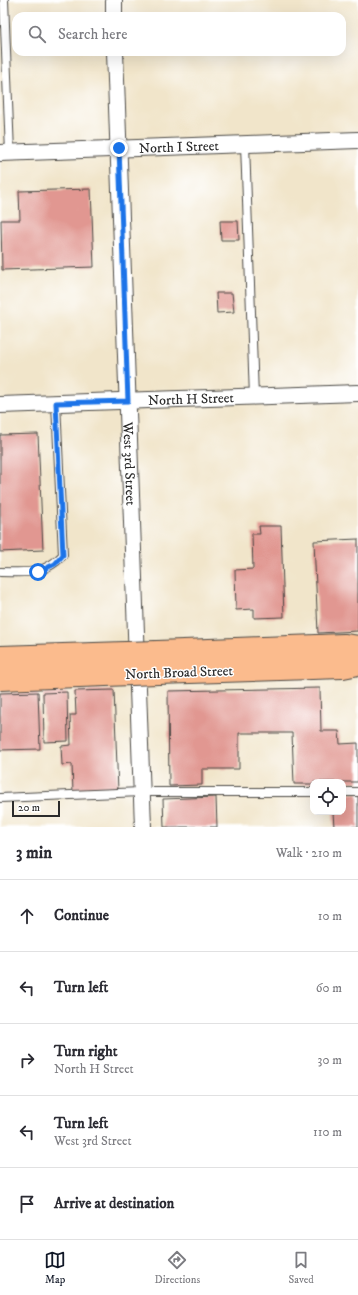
<!DOCTYPE html>
<html lang="en">
<head>
<meta charset="utf-8">
<style>
	:root { --surface:#fff; --page:#f2f2f3; --text:#2b2b33; --muted:#7c7c81; --line:#e1e1e2; --accent:#111827 }
	body { margin:0; font-family:"IM FELL DW Pica",serif; background:var(--page); color:var(--text) }
	.controls { position:absolute; right:12px; bottom:12px; display:grid; overflow:hidden; border-radius:8px; box-shadow:0 4px 16px #0002 }
	.controls button { width:36px; height:36px; display:grid; place-items:center; padding:0; border:0; border-bottom:1px solid var(--line); background:var(--surface); color:var(--text); font:20px sans-serif }
	.scale { position:absolute; left:12px; bottom:10px; width:48px; box-sizing:border-box; padding-left:4px; border:2px solid #2b2b2b; border-top:0; font-size:11px; line-height:14px; white-space:nowrap; color:#2b2b2b; -webkit-text-stroke:3px #fff; paint-order:stroke }
	.stop { position:absolute; width:12px; height:12px; margin:-9px; border:3px solid #1a73e8; border-radius:50%; background:#fff }
	.stop.end { background:#1a73e8; border-color:#fff; box-shadow:0 1px 4px #0008 }
	.list { margin:0; padding:0; list-style:none }
	h2 { display:flex; justify-content:space-between; align-items:center; height:52px; margin:0; padding:0 16px; font-size:17px }
	h2 small { font-size:13px; font-weight:400; color:var(--muted) }
	.list li { display:grid; grid-template-columns:26px 1fr auto; gap:12px; align-items:center; box-sizing:border-box; height:72px; padding:0 16px; border-top:1px solid var(--line) }
	.list b { display:block; font-size:15px; white-space:nowrap }
	.list p { margin:0; font-size:13px; white-space:nowrap; color:var(--muted) }
	.list em { font-size:13px; font-style:normal; color:var(--muted) }
	.icon { flex:none; width:22px; height:22px; fill:none; stroke:currentColor; stroke-width:2; stroke-linecap:round; stroke-linejoin:round }
	.map { position:relative; flex:none; width:358px; height:827px; overflow:hidden }
	.search { position:absolute; background:var(--surface); box-shadow:0 4px 16px #0002; left:12px; right:12px; top:12px; height:44px; display:flex; align-items:center; gap:10px; box-sizing:border-box; padding:0 14px; border-radius:12px; color:var(--muted); font-size:15px }
	.sheet { height:412px; background:var(--surface) }
	nav { display:flex; justify-content:space-around; align-items:center; box-sizing:border-box; height:56px; border-top:1px solid var(--line); background:var(--surface); font-size:11px; color:var(--muted) }
	nav a { display:grid; justify-items:center; gap:2px }
	nav .on { color:var(--accent) }
	.map>svg:first-child { display:block }
	.building { fill:#e19791 }
	.lines { fill:none; stroke-linecap:round; stroke-linejoin:round }
	.lane-casing { stroke:#494743; stroke-width:10 }
	.street-casing { stroke:#494743; stroke-width:18 }
	.primary-casing { stroke:#494743; stroke-width:24 }
	.lane { stroke:#fff; stroke-width:8 }
	.street { stroke:#fff; stroke-width:16 }
	.primary { stroke:#fbbb8d; stroke-width:22 }
	.primary-bridge-casing { stroke:#494743; stroke-width:24; stroke-linecap:butt }
	.primary-bridge { stroke:#fbbb8d; stroke-width:22 }
	.route { stroke:#1a73e8; stroke-width:5 }
	.labels { text-anchor:middle; stroke-width:3; stroke-linejoin:round; paint-order:stroke }
	.street-label { font-size:14px; fill:#2b2b2b; stroke:#fff }
</style>
</head>
<body>
<div class="map">
<svg width="358" height="827" viewBox="0 0 358 827">
	<rect width="100%" height="100%" fill="#fff"/>
	<filter id="ink" filterUnits="userSpaceOnUse"><feTurbulence type="fractalNoise" baseFrequency=".025" numOctaves="2"/><feDisplacementMap in="SourceGraphic" scale="8" xChannelSelector="R" yChannelSelector="G"/><feConvolveMatrix kernelMatrix="1 2 1 2 8 2 1 2 1" color-interpolation-filters="sRGB"/></filter>
	<filter id="wash" filterUnits="userSpaceOnUse"><feTurbulence type="fractalNoise" baseFrequency=".012" numOctaves="4" result="noise"/><feDisplacementMap in="SourceGraphic" scale="16" xChannelSelector="R" yChannelSelector="G"/><feGaussianBlur stdDeviation="0.9" result="paint"/><feColorMatrix in="noise" values="0 0 0 0 0 0 0 0 0 0 0 0 0 0 0 0 0 1.4 0 .05"/><feComposite in="paint" operator="in"/></filter>
	<g filter="url(#wash)">
		<rect width="100%" height="100%" fill="#f1e5ca"/>
		<g id="blocks">
			<path class="building" d="M91 189 94 267 2 270 1 220H20L19 191Z
				M220 221H238L239 240H221Z
				M216 293H232L234 312 217 313Z
				M38 434 43 550 0 552V435Z
				M259 526H281L284 617 254 618V609L236 610 235 570 253 569 252 534H260Z
				M358 539V631L318 633 314 541Z
				M320 688 321 731H339L340 744 358 743V782H313V784H294L292 733H239V769H202V785L169 786 168 691Z
				M114 690 118 791 73 793 72 764 62 765 61 746 71 745 70 715H76L75 691Z
				M38 692 40 749 0 750V693Z
				M67 692 68 741 44 742 43 693Z
				M358 793V827H334L333 812H343V794Z
				M216 797 217 827H164L163 799Z"/>
		</g>
	</g>
	<g filter="url(#ink)">
		<use href="#blocks" fill-opacity="0" stroke="#494743" stroke-width="1"/>
		<g class="lines">
			<g class="lane-casing">
				<path id="lane" d="M4 0 10 153
					M245 144 254 397
					M0 572C26 572 43 576 63 555L56 403
					M343 792H358
					M0 798 141 792H313"/>
			</g>
			<g class="street-casing">
				<g id="street">
					<path d="M114 0V16"/>
					<path id="s1" d="M115 52 143 827"/>
					<path id="s2" d="M0 153 358 140"/>
					<path id="s3" d="M0 405 358 393"/>
				</g>
			</g>
			<g class="primary-casing">
				<path id="primary" d="M157 652 344 645 358 647
					M158 673 343 667 358 664"/>
			</g>
			<use href="#lane" class="lane"/>
			<use href="#street" class="street"/>
			<use href="#primary" class="primary"/>
			<g class="primary-bridge-casing">
				<path id="primary-bridge" d="M0 657 157 652
					M0 679 158 673"/>
			</g>
			<use href="#primary-bridge" class="primary-bridge"/>
		</g>
	</g>
	<g class="lines" filter="url(#ink)">
		<path class="route" d="M38 572 55 564 63 555 56 403 128 401 119 148"/>
	</g>
	<g class="labels">
		<g class="street-label">
			<text dy="5" stroke="none"><textPath href="#s2" startOffset="179">North I Street</textPath></text>
			<text dy="5" stroke="none"><textPath href="#s3" startOffset="191">North H Street</textPath></text>
			<text dy="5" stroke="none"><textPath href="#s1" startOffset="412">West 3rd Street</textPath></text>
			<text transform="translate(179 672) rotate(-2)" y="5">North Broad Street</text>
		</g>
	</g>
</svg>
<div class="controls">
<button><svg class="icon" aria-label="locate" viewBox="0 0 24 24"><circle cx="12" cy="12" r="6"/><path d="M12 2v4M12 18v4M2 12h4M18 12h4"/></svg></button>
</div>
<div class="scale">20 m</div>
<div class="stop" style="left:38px;top:572px"></div>
<div class="stop end" style="left:119px;top:148px"></div>
<div class="search"><svg class="icon" aria-label="search" viewBox="0 0 24 24"><circle cx="10" cy="10" r="6"/><path d="M15 15l6 6"/></svg>Search here</div>
</div>
<section class="sheet">
<h2>3 min<small>Walk · 210 m</small></h2>
<ul class="list">
<li><svg class="icon" aria-label="ahead" viewBox="0 0 24 24"><path d="M12 20V5M6 11l6-6 6 6"/></svg><div><b>Continue</b></div><em>10 m</em></li>
<li><svg class="icon" aria-label="left" viewBox="0 0 24 24"><path d="M17 20v-9H6M10 6l-5 5 5 5"/></svg><div><b>Turn left</b></div><em>60 m</em></li>
<li><svg class="icon" aria-label="right" viewBox="0 0 24 24"><path d="M7 20v-9h11M14 6l5 5-5 5"/></svg><div><b>Turn right</b><p>North H Street</p></div><em>30 m</em></li>
<li><svg class="icon" aria-label="left" viewBox="0 0 24 24"><path d="M17 20v-9H6M10 6l-5 5 5 5"/></svg><div><b>Turn left</b><p>West 3rd Street</p></div><em>110 m</em></li>
<li><svg class="icon" aria-label="arrive" viewBox="0 0 24 24"><path d="M6 21V4h12l-3 4 3 4H6"/></svg><div><b>Arrive at destination</b></div></li>
</ul>
</section>
<nav>
<a class="on"><svg class="icon" aria-label="map" viewBox="0 0 24 24"><path d="M3 6l6-2 6 2 6-2v14l-6 2-6-2-6 2zM9 4v14M15 6v14"/></svg>Map</a>
<a><svg class="icon" aria-label="directions" viewBox="0 0 24 24"><path d="M12 3l9 9-9 9-9-9zM9 14v-3h6M13 9l2 2-2 2"/></svg>Directions</a>
<a><svg class="icon" aria-label="saved" viewBox="0 0 24 24"><path d="M7 4h10v16l-5-4-5 4z"/></svg>Saved</a>
</nav>
</body>
</html>
